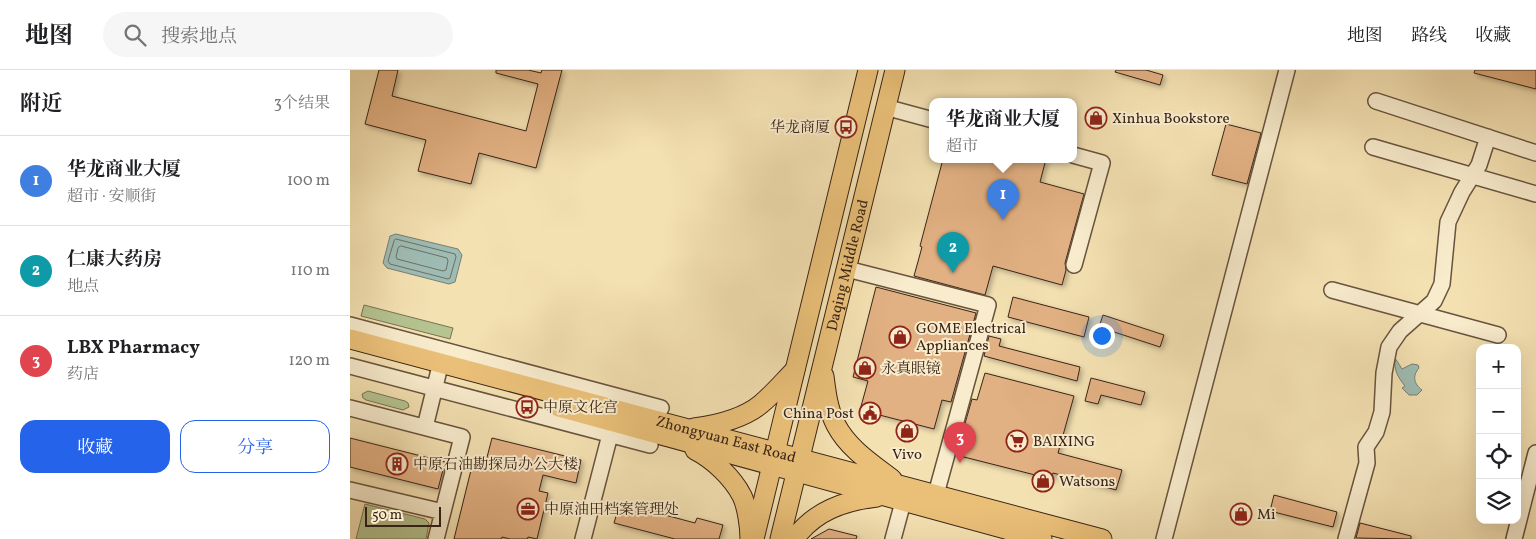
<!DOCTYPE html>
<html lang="zh">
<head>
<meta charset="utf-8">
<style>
	:root { --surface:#fff; --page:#f6f6f6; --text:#202124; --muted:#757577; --line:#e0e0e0; --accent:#2563eb }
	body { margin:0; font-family:Vollkorn,"Noto Serif SC",serif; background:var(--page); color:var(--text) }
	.controls { position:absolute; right:15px; bottom:15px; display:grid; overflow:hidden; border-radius:10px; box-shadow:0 5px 20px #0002 }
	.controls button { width:45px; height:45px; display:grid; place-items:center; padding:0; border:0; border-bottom:1px solid var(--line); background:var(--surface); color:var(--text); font:25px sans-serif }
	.scale { position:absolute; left:15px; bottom:12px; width:76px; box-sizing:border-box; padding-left:5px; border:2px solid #3a2416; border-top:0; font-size:14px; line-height:18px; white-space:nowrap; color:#3a2416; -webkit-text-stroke:4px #f8eccd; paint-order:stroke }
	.you { position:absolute; left:751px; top:265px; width:18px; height:18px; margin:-12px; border:4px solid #fff; border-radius:50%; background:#1a73e8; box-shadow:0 0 0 8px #1a73e833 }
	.badge { display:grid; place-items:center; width:32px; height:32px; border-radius:50%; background:var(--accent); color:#fff; font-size:16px; font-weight:700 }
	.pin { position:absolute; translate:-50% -41px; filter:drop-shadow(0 1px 2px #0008) }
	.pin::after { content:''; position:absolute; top:26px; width:18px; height:15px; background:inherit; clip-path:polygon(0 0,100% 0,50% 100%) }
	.popup { position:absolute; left:579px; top:28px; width:148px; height:65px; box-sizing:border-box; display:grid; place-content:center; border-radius:10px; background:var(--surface); filter:drop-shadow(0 1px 4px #0005); font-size:16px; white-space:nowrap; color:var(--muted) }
	.popup b { font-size:19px; color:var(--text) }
	.popup::after { content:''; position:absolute; left:50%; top:100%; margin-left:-10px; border:10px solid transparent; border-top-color:var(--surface) }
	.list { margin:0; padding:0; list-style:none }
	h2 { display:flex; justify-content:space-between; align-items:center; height:65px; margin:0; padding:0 20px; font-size:21px }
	h2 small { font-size:16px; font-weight:400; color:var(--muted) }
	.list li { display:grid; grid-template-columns:32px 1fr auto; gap:15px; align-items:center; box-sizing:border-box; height:90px; padding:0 20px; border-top:1px solid var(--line) }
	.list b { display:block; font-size:19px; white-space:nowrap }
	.list p { margin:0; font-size:16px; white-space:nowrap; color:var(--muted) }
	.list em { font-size:16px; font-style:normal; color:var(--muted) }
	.actions { display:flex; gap:10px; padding:15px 20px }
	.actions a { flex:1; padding:11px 0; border:1px solid var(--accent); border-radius:15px; text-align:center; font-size:18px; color:var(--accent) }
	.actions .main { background:var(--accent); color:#fff }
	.icon { flex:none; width:28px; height:28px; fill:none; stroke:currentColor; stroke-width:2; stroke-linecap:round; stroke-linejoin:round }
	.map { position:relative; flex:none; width:1186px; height:469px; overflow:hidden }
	header { display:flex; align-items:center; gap:30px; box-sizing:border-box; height:70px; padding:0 25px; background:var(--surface); border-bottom:1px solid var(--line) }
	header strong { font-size:24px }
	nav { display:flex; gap:28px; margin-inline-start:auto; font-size:18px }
	.search { width:350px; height:45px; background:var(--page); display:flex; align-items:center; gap:12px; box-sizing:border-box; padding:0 18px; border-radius:28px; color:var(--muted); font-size:19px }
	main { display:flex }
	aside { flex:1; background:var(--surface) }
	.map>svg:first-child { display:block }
	.green { fill:#b5c491; stroke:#787454 }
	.water { fill:#9ebcb4; stroke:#767f75 }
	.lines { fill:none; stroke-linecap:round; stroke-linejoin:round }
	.shore { stroke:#6c7065; stroke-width:1 }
	.building { fill:#e2b183; stroke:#3a2416; filter:url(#shadow) }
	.minor-casing { stroke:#68533d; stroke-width:18 }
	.major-casing { stroke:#3a2416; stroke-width:21 }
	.minor { stroke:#f8eccd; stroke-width:15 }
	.major { stroke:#eac079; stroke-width:19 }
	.labels { text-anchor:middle; stroke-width:4; stroke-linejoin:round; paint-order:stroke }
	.poi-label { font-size:15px; fill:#3a2416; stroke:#f8eccd; text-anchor:start }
	.street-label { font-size:15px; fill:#3a2416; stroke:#f8eccd }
</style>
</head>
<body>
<header>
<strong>地图</strong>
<div class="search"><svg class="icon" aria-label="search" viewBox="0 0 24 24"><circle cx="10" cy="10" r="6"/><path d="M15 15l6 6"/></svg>搜索地点</div>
<nav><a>地图</a><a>路线</a><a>收藏</a></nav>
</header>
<main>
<aside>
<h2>附近<small>3个结果</small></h2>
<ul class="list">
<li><span class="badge" style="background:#3f7fe0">1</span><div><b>华龙商业大厦</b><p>超市 · 安顺街</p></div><em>100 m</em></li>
<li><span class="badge" style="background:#0f9aa8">2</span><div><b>仁康大药房</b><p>地点</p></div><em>110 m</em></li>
<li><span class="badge" style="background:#e0444e">3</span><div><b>LBX Pharmacy</b><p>药店</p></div><em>120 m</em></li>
</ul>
<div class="actions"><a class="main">收藏</a><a>分享</a></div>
</aside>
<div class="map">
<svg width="1186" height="469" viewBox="0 0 1186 469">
	<defs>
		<filter id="shadow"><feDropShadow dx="2.5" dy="2.5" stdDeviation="2.5" flood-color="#0004"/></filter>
	</defs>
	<rect width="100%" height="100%" fill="#f4e1b2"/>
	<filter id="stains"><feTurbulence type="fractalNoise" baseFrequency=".004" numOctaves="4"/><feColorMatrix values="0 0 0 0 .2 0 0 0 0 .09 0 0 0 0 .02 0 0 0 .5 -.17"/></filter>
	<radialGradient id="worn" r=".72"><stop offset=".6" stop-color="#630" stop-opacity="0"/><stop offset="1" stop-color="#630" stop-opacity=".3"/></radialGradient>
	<path class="green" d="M14 235 103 258 100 269 11 246Z
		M18 321 55 331 58 333 59 337 53 340 16 330 13 328 12 324Z
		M15 434 75 449 79 453 76 469H6Z"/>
	<path class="water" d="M46 164 108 179 112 185 105 212 99 214 37 198 33 193 40 166Z
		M1045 288 1052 299 1062 294 1068 295 1069 298C1062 306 1064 314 1072 320L1067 325H1059L1052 318 1055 316C1047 306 1044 300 1045 288Z"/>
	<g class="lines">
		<path class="shore" d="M46 169 105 184 106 187 100 208 98 209 40 194 38 191 44 171Z
			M51 176 97 188 98 191 96 200 93 201 47 189 46 187 48 178Z"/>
	</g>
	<path class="building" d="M29 0H48L42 26 176 61 188 14 146 3V0H178L191 3 192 0H212L186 98 129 83 121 114 68 101 76 70 15 54Z
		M766 0H796L813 5 810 15 765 2Z
		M1125 0H1186V19L1124 3Z
		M876 54 911 63 897 114 862 105Z
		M593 89H696L690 112 734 124 715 193 716 200 712 215 643 196 635 225 564 206 572 177 570 176Z
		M526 217 626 243 601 332 592 330 584 359 510 340 518 311 503 307Z
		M663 227 739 247 734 267 658 247Z
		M753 245 814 265 810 277 749 257Z
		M639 266 651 269 649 276 730 297 727 311 634 286Z
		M635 303 724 326 708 383 772 400 766 420 703 403 701 409 606 385 622 329 627 330Z
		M741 308 795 322 791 335 751 325 748 334 735 331Z
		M0 368 95 392 88 419 0 397Z
		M142 368 231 390 226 413 193 405 189 421 198 423 187 469 178 467 177 469H160L152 467 151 469H104L123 392 135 395Z
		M924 425 987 442 983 457 920 441Z
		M270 433 345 453 347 448 373 455 369 469H325L264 453Z
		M1010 453 1061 466V469L1006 468Z
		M479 459 507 466 506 469H461Z"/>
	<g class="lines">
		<g class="minor-casing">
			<path id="minor" d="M1026 31 1186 83
				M535 37 583 50
				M1023 77 1186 124
				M723 85 752 93 724 195
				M497 199 638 235 586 424
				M982 220 1148 265
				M0 255 311 338
				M0 296 300 375
				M0 338 112 367 86 469
				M75 357 91 292
				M0 420 93 442
				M233 469 262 357
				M543 469 553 432
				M814 469 937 0
				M996 469 1017 393 1016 377 1026 362 1032 342 1034 303 1039 277 1050 261 1084 231 1092 214 1098 152 1112 122 1129 95 1138 67
				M1164 469 1186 383"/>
		</g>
		<g class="major-casing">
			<g id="major">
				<path id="s1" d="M0 269 752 469"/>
				<path d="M474 306C476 322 478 340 486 355 498 378 521 393 542 409"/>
				<path d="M209 337 692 469"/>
				<path d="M344 358C366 355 394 348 411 334 423 324 434 311 445 300"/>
				<path d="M345 380C363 389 383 408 392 426 397 436 400 457 400 469"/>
				<path d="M404 469 518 0"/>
				<path id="s2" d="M430 469 545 0"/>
				<path d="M444 469C465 441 493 431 527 427"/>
			</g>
		</g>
		<use href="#minor" class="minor"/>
		<use href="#major" class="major"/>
	</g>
	<defs>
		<g id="shop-ring" transform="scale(1.125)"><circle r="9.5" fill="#f8eccd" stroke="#8f2418" stroke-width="1.5"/><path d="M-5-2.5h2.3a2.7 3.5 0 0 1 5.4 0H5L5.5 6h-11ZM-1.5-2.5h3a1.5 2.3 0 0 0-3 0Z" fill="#8f2418"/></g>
		<g id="bus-ring" transform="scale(1.125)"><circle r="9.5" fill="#f8eccd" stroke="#8f2418" stroke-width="1.5"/><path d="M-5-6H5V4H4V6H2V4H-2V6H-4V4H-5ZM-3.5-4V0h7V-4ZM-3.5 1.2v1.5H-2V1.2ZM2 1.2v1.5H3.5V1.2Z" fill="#8f2418"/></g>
		<g id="civic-ring" transform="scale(1.125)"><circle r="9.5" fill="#f8eccd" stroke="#8f2418" stroke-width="1.5"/><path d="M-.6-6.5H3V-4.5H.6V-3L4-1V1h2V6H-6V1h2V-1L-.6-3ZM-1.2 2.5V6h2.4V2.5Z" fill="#8f2418"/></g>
		<g id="supermarket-ring" transform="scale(1.125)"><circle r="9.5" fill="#f8eccd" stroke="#8f2418" stroke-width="1.5"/><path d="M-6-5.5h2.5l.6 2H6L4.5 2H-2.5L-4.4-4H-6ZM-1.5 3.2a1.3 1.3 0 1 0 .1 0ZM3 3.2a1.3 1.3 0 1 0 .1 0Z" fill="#8f2418"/></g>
		<g id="building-ring" transform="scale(1.125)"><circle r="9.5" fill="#f8eccd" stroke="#8f2418" stroke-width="1.5"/><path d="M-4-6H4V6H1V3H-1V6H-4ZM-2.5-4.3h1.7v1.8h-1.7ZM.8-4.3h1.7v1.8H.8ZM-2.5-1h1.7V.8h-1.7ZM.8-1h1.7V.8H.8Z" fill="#8f2418"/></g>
		<g id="office-ring" transform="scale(1.125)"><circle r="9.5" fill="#f8eccd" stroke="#8f2418" stroke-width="1.5"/><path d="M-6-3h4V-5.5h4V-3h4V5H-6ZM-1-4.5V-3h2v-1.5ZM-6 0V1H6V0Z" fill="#8f2418"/></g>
	</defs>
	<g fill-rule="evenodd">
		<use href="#shop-ring" x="746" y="48"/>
		<use href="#bus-ring" x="496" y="57"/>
		<use href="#shop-ring" x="550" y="267"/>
		<use href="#shop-ring" x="515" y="298"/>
		<use href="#bus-ring" x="177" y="337"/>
		<use href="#civic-ring" x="520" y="343"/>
		<use href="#shop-ring" x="557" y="361"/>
		<use href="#supermarket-ring" x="667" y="371"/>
		<use href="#building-ring" x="47" y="394"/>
		<use href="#shop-ring" x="693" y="411"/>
		<use href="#office-ring" x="178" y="439"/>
		<use href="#shop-ring" x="891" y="444"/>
	</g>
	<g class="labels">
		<g class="poi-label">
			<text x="762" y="53">Xinhua Bookstore</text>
			<text x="480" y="62" text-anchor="end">华龙商厦</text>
			<text x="566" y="263">GOME Electrical<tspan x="566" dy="17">Appliances</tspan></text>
			<text x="531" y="303">永真眼镜</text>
			<text x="193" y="342">中原文化宫</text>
			<text x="504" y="348" text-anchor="end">China Post</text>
			<text x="683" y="376">BAIXING</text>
			<text x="557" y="389" text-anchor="middle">Vivo</text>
			<text x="63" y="399">中原石油勘探局办公大楼</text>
			<text x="709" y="416">Watsons</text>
			<text x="194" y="444">中原油田档案管理处</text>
			<text x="907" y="449">Mi</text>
		</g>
		<g class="street-label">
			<text dy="5" stroke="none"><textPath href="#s2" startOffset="282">Daqing Middle Road</textPath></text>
			<text dy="5" stroke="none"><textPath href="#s1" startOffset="389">Zhongyuan East Road</textPath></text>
		</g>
	</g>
	<rect width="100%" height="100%" filter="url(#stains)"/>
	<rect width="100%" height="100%" fill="url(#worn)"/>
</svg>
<div class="controls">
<button>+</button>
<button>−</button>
<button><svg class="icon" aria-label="locate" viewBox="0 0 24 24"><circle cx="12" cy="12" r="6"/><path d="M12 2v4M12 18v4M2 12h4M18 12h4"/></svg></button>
<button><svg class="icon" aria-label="layers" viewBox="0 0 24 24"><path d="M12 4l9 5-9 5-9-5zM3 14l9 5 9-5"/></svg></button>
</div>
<div class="scale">50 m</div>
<div class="you"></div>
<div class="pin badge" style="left:653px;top:150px;background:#3f7fe0">1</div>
<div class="popup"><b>华龙商业大厦</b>超市</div>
<div class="pin badge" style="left:603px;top:203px;background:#0f9aa8">2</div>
<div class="pin badge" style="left:610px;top:393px;background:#e0444e">3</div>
</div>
</main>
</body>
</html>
